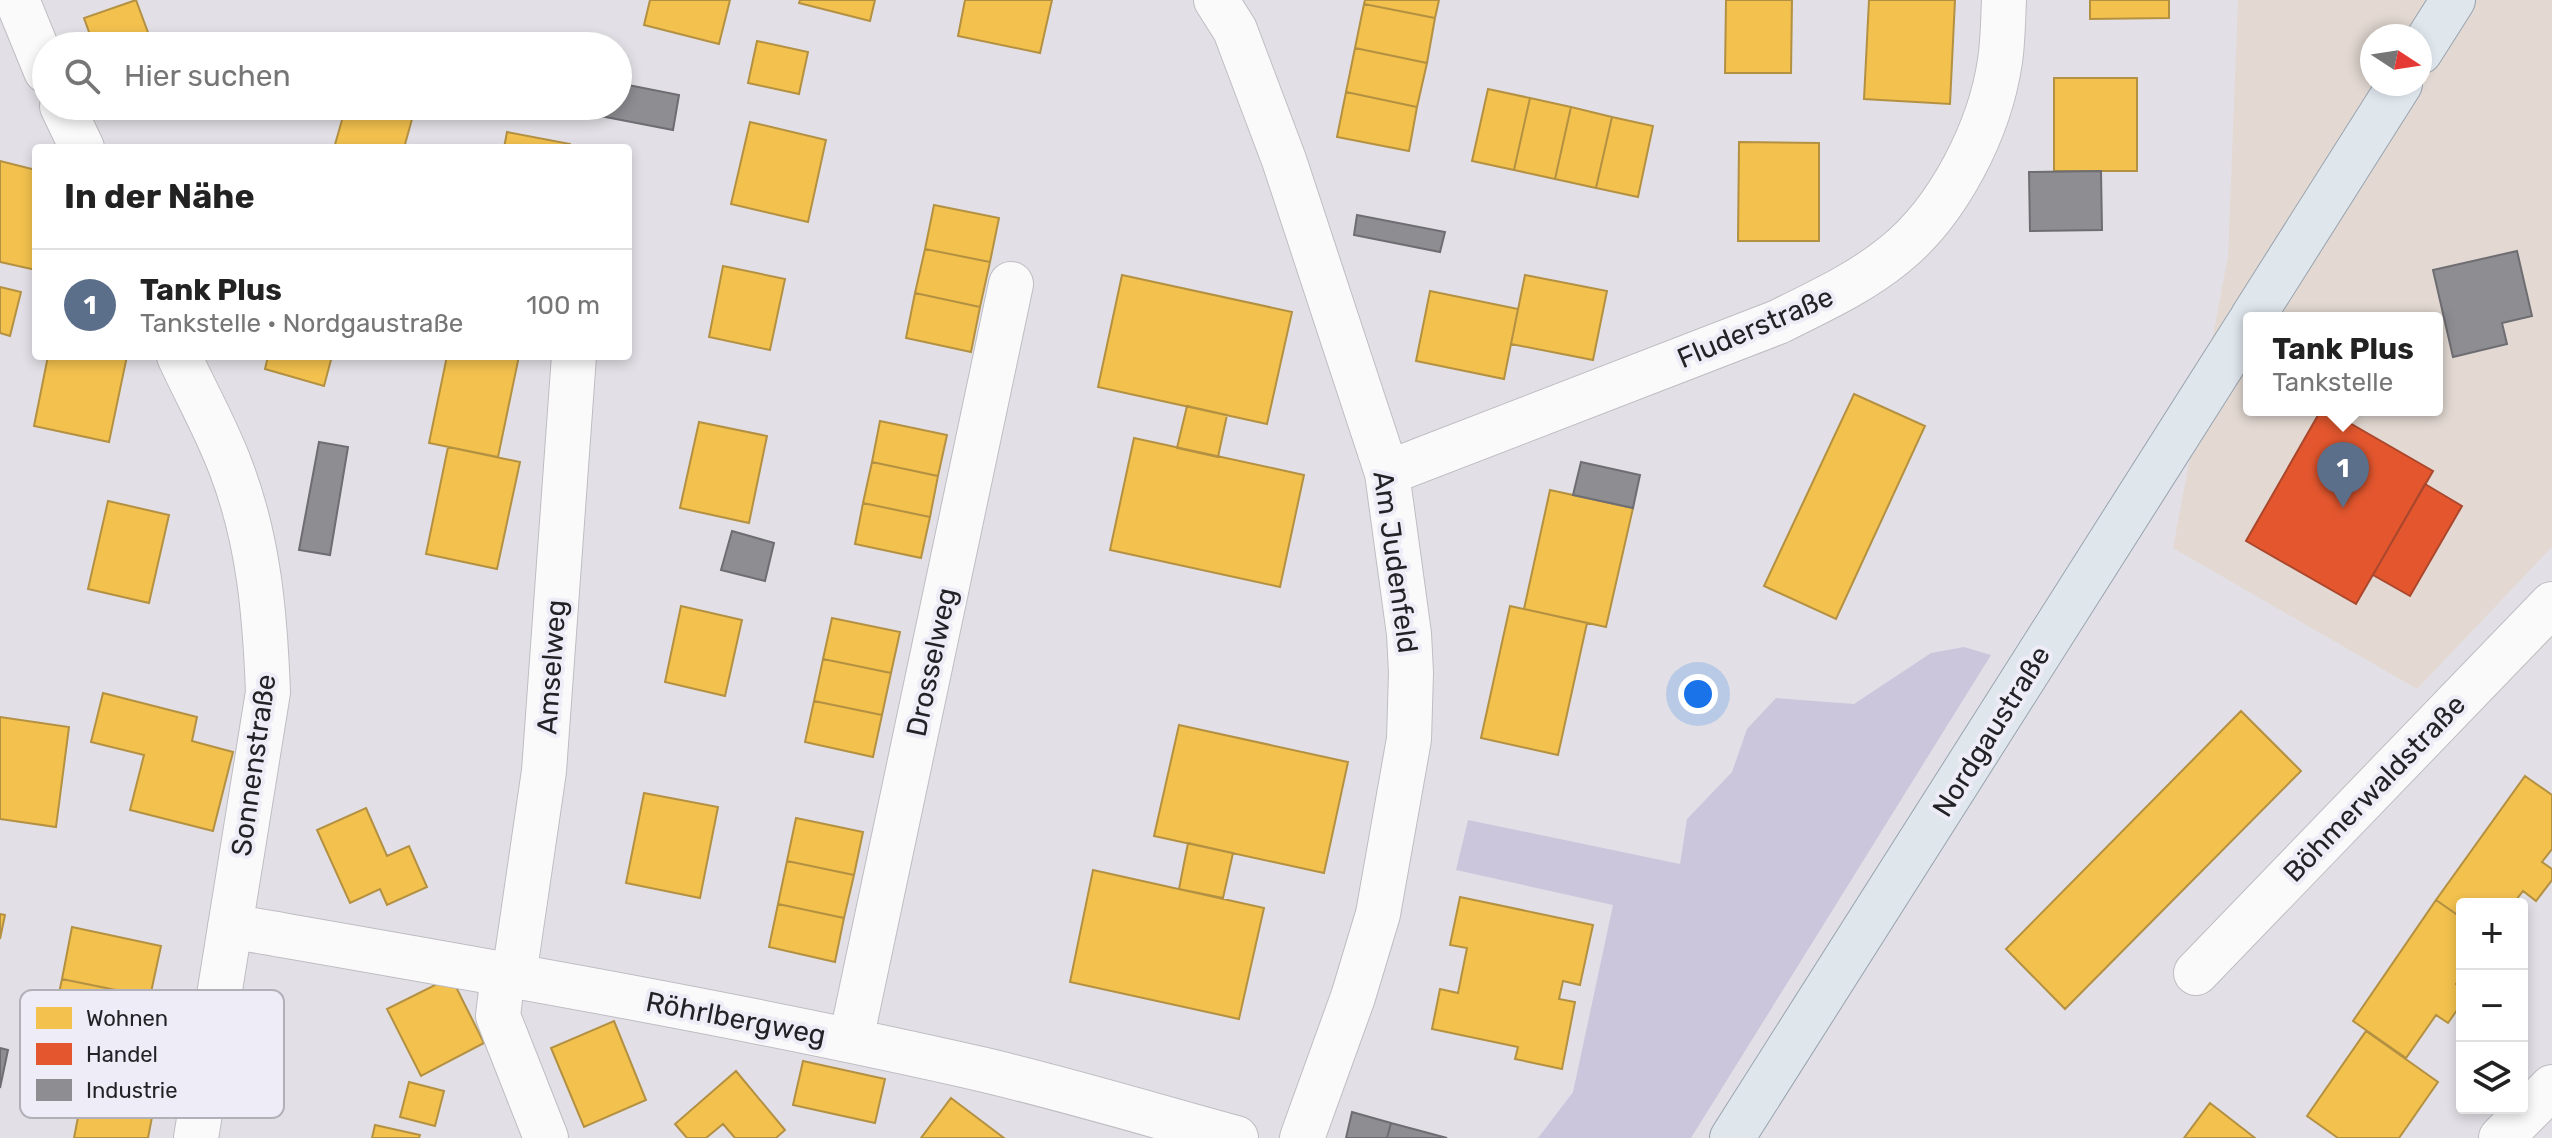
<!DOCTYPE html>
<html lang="de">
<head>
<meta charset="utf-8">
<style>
	:root { --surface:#fff; --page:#f2f2f2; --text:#222; --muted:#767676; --line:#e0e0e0; --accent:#ea580c }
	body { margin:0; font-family:Rubik,sans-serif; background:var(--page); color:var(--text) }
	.controls { position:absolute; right:24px; bottom:24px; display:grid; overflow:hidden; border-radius:8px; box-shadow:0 4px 12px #0003 }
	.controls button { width:72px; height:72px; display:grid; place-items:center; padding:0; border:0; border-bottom:2px solid var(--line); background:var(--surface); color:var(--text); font:40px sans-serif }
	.compass { position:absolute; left:2360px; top:24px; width:72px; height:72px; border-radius:50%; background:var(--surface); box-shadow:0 4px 12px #0003; rotate:102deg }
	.you { position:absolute; left:1698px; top:694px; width:28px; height:28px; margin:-20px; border:6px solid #fff; border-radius:50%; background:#1a73e8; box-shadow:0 0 0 12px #1a73e833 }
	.badge { display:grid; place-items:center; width:52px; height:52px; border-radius:50%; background:var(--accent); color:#fff; font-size:26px; font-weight:700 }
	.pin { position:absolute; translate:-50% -66px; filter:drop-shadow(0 2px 4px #0008) }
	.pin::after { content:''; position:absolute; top:42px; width:28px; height:24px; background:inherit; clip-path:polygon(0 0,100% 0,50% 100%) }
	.popup { position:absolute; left:2243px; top:312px; width:200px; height:104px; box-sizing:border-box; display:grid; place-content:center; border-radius:8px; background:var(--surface); filter:drop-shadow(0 2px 6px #0005); font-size:26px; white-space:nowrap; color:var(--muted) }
	.popup b { font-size:30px; color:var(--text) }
	.popup::after { content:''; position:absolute; left:50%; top:100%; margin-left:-16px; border:16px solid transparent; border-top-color:var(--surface) }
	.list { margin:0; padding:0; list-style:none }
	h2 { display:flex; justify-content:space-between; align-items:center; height:104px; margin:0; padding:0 32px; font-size:34px }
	h2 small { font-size:26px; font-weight:400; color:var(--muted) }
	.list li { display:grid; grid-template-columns:52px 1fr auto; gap:24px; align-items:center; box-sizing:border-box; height:112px; padding:0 32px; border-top:2px solid var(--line) }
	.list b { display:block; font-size:30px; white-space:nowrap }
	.list p { margin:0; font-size:26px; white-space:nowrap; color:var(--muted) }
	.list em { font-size:26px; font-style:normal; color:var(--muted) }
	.icon { flex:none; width:44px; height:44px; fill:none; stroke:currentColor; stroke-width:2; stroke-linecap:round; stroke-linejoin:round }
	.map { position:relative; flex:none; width:2552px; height:1138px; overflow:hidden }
	.search { position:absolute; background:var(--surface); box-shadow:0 4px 12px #0003; left:32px; top:32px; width:600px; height:88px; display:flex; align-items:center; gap:20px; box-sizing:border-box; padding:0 28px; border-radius:44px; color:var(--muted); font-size:30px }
	.panel { position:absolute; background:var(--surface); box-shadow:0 4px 12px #0003; left:32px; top:144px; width:600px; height:216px; border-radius:8px }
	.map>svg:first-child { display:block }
	.commercial { fill:#e3d9d2; fill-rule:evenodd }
	.green { fill:#ccc6dd }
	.homes { fill:#f2c14e; stroke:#b49142; stroke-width:2 }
	.shops { fill:#e4572e; stroke:#aa472c; stroke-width:2 }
	.industry { fill:#8d8d92; stroke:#6d6d72; stroke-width:2 }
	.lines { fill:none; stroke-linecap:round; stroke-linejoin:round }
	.minor-casing { stroke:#bebdc2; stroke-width:46 }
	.major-casing { stroke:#98a3af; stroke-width:46 }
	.minor { stroke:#fbfafb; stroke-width:44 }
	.major { stroke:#dfe6ec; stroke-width:44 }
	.labels { text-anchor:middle; stroke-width:8; stroke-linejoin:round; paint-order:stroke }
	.street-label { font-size:28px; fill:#232226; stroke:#eeecf6 }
	.key { fill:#eeecf6; stroke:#b1afb8; stroke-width:2 }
	.key-label { font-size:22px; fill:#232226 }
</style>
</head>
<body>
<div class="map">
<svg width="2552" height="1138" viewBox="0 0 2552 1138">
	<rect width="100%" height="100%" fill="#e2e0e6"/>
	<path class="commercial" d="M2238 0H2552V547L2417 689 2173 548 2228 256ZM2372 36H2420V84H2372ZM2249 318H2437V410H2249Z"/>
	<path class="green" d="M1964 647 1991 655 1691 1138H1538L1573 1092 1613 905 1456 870 1468 820 1680 864 1687 819 1732 772 1747 729 1776 698 1854 704 1931 653Z"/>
	<path class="homes" d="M136 0 153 46H94L84 18Z
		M650 0H730L719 44 644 25Z
		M800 0H875L870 21 799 3Z
		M965 0H1052L1040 53 958 36Z
		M1365 0H1439L1435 18 1364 4Z
		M1726 0H1792L1791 73H1725Z
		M1869 0H1955L1950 104 1864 99Z
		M2090 0H2169V18L2090 19Z
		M1364 4 1435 18 1427 63 1355 48Z
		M757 41 808 52 799 94 748 83Z
		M1355 48 1427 63 1417 107 1346 92Z
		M2054 78H2137V171H2054Z
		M1488 89 1530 98 1514 170 1472 161Z
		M1346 92 1417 107 1409 151 1337 137Z
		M1530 98 1571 107 1555 179 1514 170Z
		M346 106H362L412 119 404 148H334Z
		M362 106H415L412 119Z
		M1571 107 1612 117 1596 188 1555 179Z
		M1612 117 1653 126 1638 197 1596 188Z
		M750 122 826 140 808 222 731 204Z
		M507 132 570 144 569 148H504Z
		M1739 142 1819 143V241H1738Z
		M0 161 36 170V270L0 262Z
		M934 205 999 218 990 262 925 249Z
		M925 249 990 262 980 307 915 293Z
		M723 266 785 279 770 350 709 337Z
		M1122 275 1292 312 1267 424 1098 387Z
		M1525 275 1607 291 1593 360 1511 344Z
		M0 287 21 292 10 336 0 333Z
		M1430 291 1518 309 1504 379 1416 361Z
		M915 293 980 307 971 352 906 338Z
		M48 356H127L109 442 34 426Z
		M268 356H332L324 386 265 369Z
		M447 356H519L498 457 429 443Z
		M1854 394 1925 426 1836 619 1764 586Z
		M1187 406 1227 415 1218 457 1177 448Z
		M880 421 947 435 938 476 872 462Z
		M699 422 767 436 749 523 680 508Z
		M1134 438 1304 475 1280 587 1110 550Z
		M448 447 520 462 497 569 426 554Z
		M872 462 938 476 930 517 863 503Z
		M1550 490 1633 508 1606 627 1524 609Z
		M108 501 169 515 149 603 88 589Z
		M863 503 930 517 921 558 855 544Z
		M681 606 742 620 725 696 665 682Z
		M1510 606 1587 623 1558 755 1481 738Z
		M832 618 900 632 891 673 823 659Z
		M823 659 891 673 882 715 814 701Z
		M103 693 197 717 192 741 233 752 213 831 130 810 144 755 91 742Z
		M814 701 882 715 873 757 805 742Z
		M2241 711 2301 771 2065 1009 2006 949Z
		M0 717 69 727 56 827 0 819Z
		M1179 725 1348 762 1324 873 1154 836Z
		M2525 776 2552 795V849L2542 862 2552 869V880L2536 901 2523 891 2513 904H2462V918L2436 900Z
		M644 793 718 807 700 898 626 883Z
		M366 808 387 856 409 846 427 887 387 905 380 889 350 903 317 830Z
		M796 818 863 832 854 875 787 861Z
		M1188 843 1233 853 1223 898 1179 889Z
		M787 861 854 875 844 918 778 904Z
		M1093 870 1264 908 1239 1019 1070 982Z
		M1460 897 1593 925 1580 985 1563 981 1559 999 1575 1002 1562 1069 1515 1059 1518 1047 1432 1029 1440 989 1458 993 1467 948 1450 945Z
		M2436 900 2462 918V976L2456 984 2462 988V1003L2448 1023 2436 1015 2406 1058 2353 1021Z
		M778 904 844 918 835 962 769 947Z
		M0 914 5 915 0 939Z
		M72 927 161 946 150 997 62 979Z
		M451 977 484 1043 421 1076 387 1009Z
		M62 979 150 997 140 1049 51 1031Z
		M614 1021 646 1100 584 1127 551 1048Z
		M2366 1031 2438 1082 2399 1138H2338L2307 1116Z
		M89 1060 160 1075 148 1138H74Z
		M803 1061 885 1079 875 1123 793 1105Z
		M736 1071 785 1130 776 1138H735L723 1124 706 1138H687L675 1124Z
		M409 1082 444 1091 435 1126 400 1117Z
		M951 1098 1004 1138H921Z
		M2210 1103 2255 1138H2184Z
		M375 1125 420 1135 419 1138H372Z"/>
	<path class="shops" d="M2321 410H2327L2433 471 2356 604 2246 541Z
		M2425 484 2462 506 2410 596 2373 575Z"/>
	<path class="industry" d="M618 83 679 95 673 130 595 115 596 106H618Z
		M2101 171 2102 230 2030 231 2029 172Z
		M1357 215 1445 232 1440 252 1354 235Z
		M2517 251 2532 316 2502 323 2507 344 2453 357 2433 270Z
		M319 442 348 447 330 555 299 550Z
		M1581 462 1640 475 1633 508 1573 495Z
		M732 531 774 543 765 581 721 570Z
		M0 1048 8 1050 0 1088Z
		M1352 1112 1391 1123 1387 1138H1346Z
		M1391 1123 1447 1138H1387Z"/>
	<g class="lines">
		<g class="minor-casing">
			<path id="minor" d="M17 0 46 71
				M1216 0 1235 30 1284 160 1387 473 1409 634 1411 673 1409 739 1378 914 1353 997 1302 1138
				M62 106 82 148
				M179 356C196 393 217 430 231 468 259 541 265 615 268 692L196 1138
				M1387 473 1778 322C1818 302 1860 283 1894 255 1949 211 1990 129 2000 61 2003 41 2003 20 2004 0
				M230 926C482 970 735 1013 985 1070 1069 1090 1152 1115 1236 1138
				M2196 973 2552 604
				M503 974 498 1016 546 1138
				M514 976 544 771 574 356
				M851 1040 1011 284
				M2501 1138 2552 1087"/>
		</g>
		<g class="major-casing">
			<path id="major" d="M2420 52 2453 0
				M2252 318 2400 84
				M1732 1138 2249 323"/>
		</g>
		<use href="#minor" class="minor"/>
		<use href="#major" class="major"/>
	</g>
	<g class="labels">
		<g class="street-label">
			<text transform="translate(1755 327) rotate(-23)" y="10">Fluderstraße</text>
			<text transform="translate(1396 562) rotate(82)" y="10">Am Judenfeld</text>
			<text transform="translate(931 662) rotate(-78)" y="10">Drosselweg</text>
			<text transform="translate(551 667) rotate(-86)" y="10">Amselweg</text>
			<text transform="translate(1991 731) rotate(-58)" y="10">Nordgaustraße</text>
			<text transform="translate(253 765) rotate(-82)" y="10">Sonnenstraße</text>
			<text transform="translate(2374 788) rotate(-46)" y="10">Böhmerwaldstraße</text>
			<text transform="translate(736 1018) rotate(11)" y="10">Röhrlbergweg</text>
		</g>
	</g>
	<rect x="20" y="990" width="264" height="128" rx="12" class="key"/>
	<rect x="36" y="1007" width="36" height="22" fill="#f2c14e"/>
	<rect x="36" y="1043" width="36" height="22" fill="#e4572e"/>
	<rect x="36" y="1079" width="36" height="22" fill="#8d8d92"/>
	<g class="key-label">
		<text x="86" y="1026">Wohnen</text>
		<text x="86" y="1062">Handel</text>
		<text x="86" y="1098">Industrie</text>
	</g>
</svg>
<div class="controls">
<button>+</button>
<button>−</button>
<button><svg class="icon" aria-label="layers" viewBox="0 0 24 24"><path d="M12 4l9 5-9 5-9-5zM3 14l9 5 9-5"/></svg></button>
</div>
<svg class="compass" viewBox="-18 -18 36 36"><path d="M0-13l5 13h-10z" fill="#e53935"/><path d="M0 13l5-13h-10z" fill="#767676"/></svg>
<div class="you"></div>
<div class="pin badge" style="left:2343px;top:508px;background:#5c6f8a">1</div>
<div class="popup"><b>Tank Plus</b>Tankstelle</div>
<div class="search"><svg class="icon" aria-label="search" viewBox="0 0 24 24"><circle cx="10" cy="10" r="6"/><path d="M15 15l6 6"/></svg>Hier suchen</div>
<section class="panel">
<h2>In der Nähe<small></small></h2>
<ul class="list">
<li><span class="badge" style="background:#5c6f8a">1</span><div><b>Tank Plus</b><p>Tankstelle · Nordgaustraße</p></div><em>100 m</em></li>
</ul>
</section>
</div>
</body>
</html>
